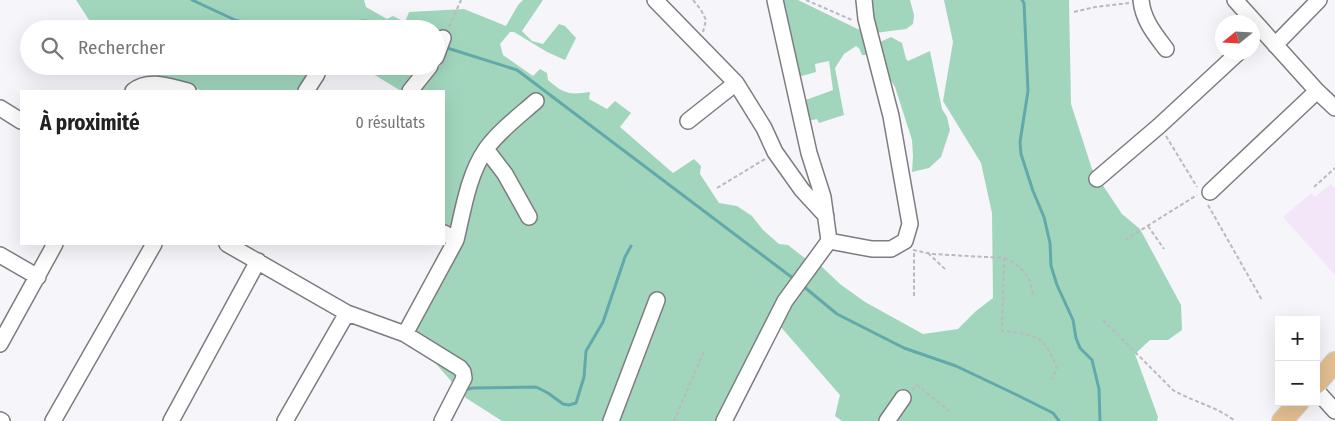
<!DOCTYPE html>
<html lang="fr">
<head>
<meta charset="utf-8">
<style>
	:root { --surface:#fff; --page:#f2f2f2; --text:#222; --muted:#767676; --line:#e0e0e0 }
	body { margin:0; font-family:"Fira Sans Condensed",sans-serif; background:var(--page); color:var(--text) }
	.controls { position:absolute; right:15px; bottom:15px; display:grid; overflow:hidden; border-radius:0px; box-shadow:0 5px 20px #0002 }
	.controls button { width:45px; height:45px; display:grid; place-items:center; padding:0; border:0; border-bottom:1px solid var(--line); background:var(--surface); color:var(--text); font:25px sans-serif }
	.compass { position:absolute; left:1215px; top:15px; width:45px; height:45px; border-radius:50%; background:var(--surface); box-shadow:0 5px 20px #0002; rotate:252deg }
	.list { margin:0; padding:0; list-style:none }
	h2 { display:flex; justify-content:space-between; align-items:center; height:65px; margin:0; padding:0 20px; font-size:21px }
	h2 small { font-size:16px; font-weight:400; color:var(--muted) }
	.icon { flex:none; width:28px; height:28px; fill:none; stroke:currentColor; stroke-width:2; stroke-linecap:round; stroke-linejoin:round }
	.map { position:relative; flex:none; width:1335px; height:421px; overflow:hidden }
	.search { position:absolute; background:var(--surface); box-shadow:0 5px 20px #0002; left:20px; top:20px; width:425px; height:55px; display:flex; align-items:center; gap:12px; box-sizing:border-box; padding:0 18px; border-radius:28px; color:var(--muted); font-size:19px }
	.panel { position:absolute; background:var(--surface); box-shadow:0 5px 20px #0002; left:20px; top:90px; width:425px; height:155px; border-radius:0px }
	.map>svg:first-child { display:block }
	.commercial { fill:#f4e6f9 }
	.green { fill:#a1d6bd }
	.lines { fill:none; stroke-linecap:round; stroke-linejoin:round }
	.stream { stroke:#61a9aa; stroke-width:3 }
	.minor-casing { stroke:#7d7d81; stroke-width:18 }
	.major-casing { stroke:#d3d3d4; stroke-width:22 }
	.path { stroke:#bababe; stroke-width:2; stroke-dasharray:4 2.5; stroke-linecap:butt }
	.minor { stroke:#fff; stroke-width:15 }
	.major { stroke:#e3bf91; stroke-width:20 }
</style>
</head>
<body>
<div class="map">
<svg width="1335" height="421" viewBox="0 0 1335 421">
	<rect width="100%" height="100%" fill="#f6f5fa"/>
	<path class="commercial" d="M1331 184 1335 188V275L1284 218 1285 215 1311 193 1315 197Z"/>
	<path class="green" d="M76 0H364L366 7 387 19 393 16 405 22 409 12 464 9 506 26 518 5 523 0H543L522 31 532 41 543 44 559 24 565 26 576 38 565 60 547 52 514 32H510L500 44 503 55 533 76 540 69 547 73 548 80C564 94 569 95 590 92L589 99 607 109 615 101 631 113 620 127 673 173 694 159 701 166 700 174 719 203 737 206 752 216 763 230 779 244 788 245 811 263 724 421H502L466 398 430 357 413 332 464 235 444 224V91H401L360 66H436V29H95Z
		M779 0H798L866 33 869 51 866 55H862L859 48 856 46 844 54 835 68 844 115 819 123 817 119 808 121 803 101 833 90 829 61 815 64 816 72 798 77Z
		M868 0H910L914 15 913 24 906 29 875 33Z
		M944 0H1069L1071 104 1092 169 1122 214 1140 229 1181 305 1182 330 1168 340H1150L1135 354 1158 417 1157 421H842L835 416 840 395 780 326 795 295 820 265 840 284 865 302 923 334 958 329 976 311 993 298 992 213 981 163 943 101 953 42Z
		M891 37 902 43 906 59 908 61 930 51 942 109 947 117 950 130 941 157 929 168 912 172 913 156 912 140 895 87 886 72 879 45 880 42Z
		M141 66H320L302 91H203L152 74Z"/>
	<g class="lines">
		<path class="stream" d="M192 0 235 20 261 27 312 26 365 21 388 29
			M1022 0 1024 3 1028 91 1020 142 1021 154 1033 191 1044 217 1050 243 1051 266 1057 285 1073 320 1076 338 1080 348 1092 360 1099 389 1100 421
			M444 47 517 70 794 279
			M803 286 837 314 904 348 956 366 1017 395 1053 413 1059 421
			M464 390 473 388 536 387 548 393 563 404 569 405 576 403 584 377 586 351 603 322 625 257 631 246"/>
		<g class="minor-casing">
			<path id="minor" d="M655 0 736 83 764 128 775 152 802 190 826 216
				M1141 0C1143 20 1154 33 1166 49
				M1235 0 1317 91 1335 108
				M1275 45 1319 0
				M436 57 443 38
				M133 91C149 78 171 87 188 91
				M306 91 317 74
				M410 91 430 66
				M0 108 21 121
				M688 121 736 83
				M486 149 505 174 529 217
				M1097 179 1159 126 1239 52
				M1210 192 1317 91
				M456 240C463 211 468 175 486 149 499 131 519 116 536 101
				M829 241 872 249H891L905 241 910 224 891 116 866 19 864 0
				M227 244 347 313 405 334
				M0 255 38 277
				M0 344 55 244
				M1316 390 1335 411
				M0 420 2 421
				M53 421 154 244
				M171 421 258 261
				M285 421 347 313
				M442 421 464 378 463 372 460 368 405 334 456 240 444 233
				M611 421 657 300
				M724 421 785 301 829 241 823 197 809 153 775 0
				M887 421 903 398"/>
		</g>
		<g class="major-casing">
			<path id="major" d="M1316 384 1335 362
				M1282 421 1299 402"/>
		</g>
		<path class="path" d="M693 0 701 10 706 20 703 32
			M806 0 852 20
			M1074 12 1095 7 1129 3
			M449 27 461 0
			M1166 136 1197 187
			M1314 187 1335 168
			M717 188 765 159
			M1208 205 1262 300
			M1148 226 1164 249
			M1125 240 1197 195
			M913 250 932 254 1004 258 1002 331C1036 335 1044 335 1057 368L1052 379
			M928 253 946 270
			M1004 258C1022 265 1032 278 1033 297
			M914 296V250
			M1103 320 1173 390C1193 402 1216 406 1235 421
			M912 390 917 385 949 411
			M674 421 705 349"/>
		<use href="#minor" class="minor"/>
		<use href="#major" class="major"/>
	</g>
</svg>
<div class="controls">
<button>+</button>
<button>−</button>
</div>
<svg class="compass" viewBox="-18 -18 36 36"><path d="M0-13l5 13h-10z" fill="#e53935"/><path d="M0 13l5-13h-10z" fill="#767676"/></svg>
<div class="search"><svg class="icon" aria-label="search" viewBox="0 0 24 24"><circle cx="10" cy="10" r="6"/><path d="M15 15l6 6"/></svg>Rechercher</div>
<section class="panel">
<h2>À proximité<small>0 résultats</small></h2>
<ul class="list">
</ul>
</section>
</div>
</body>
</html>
